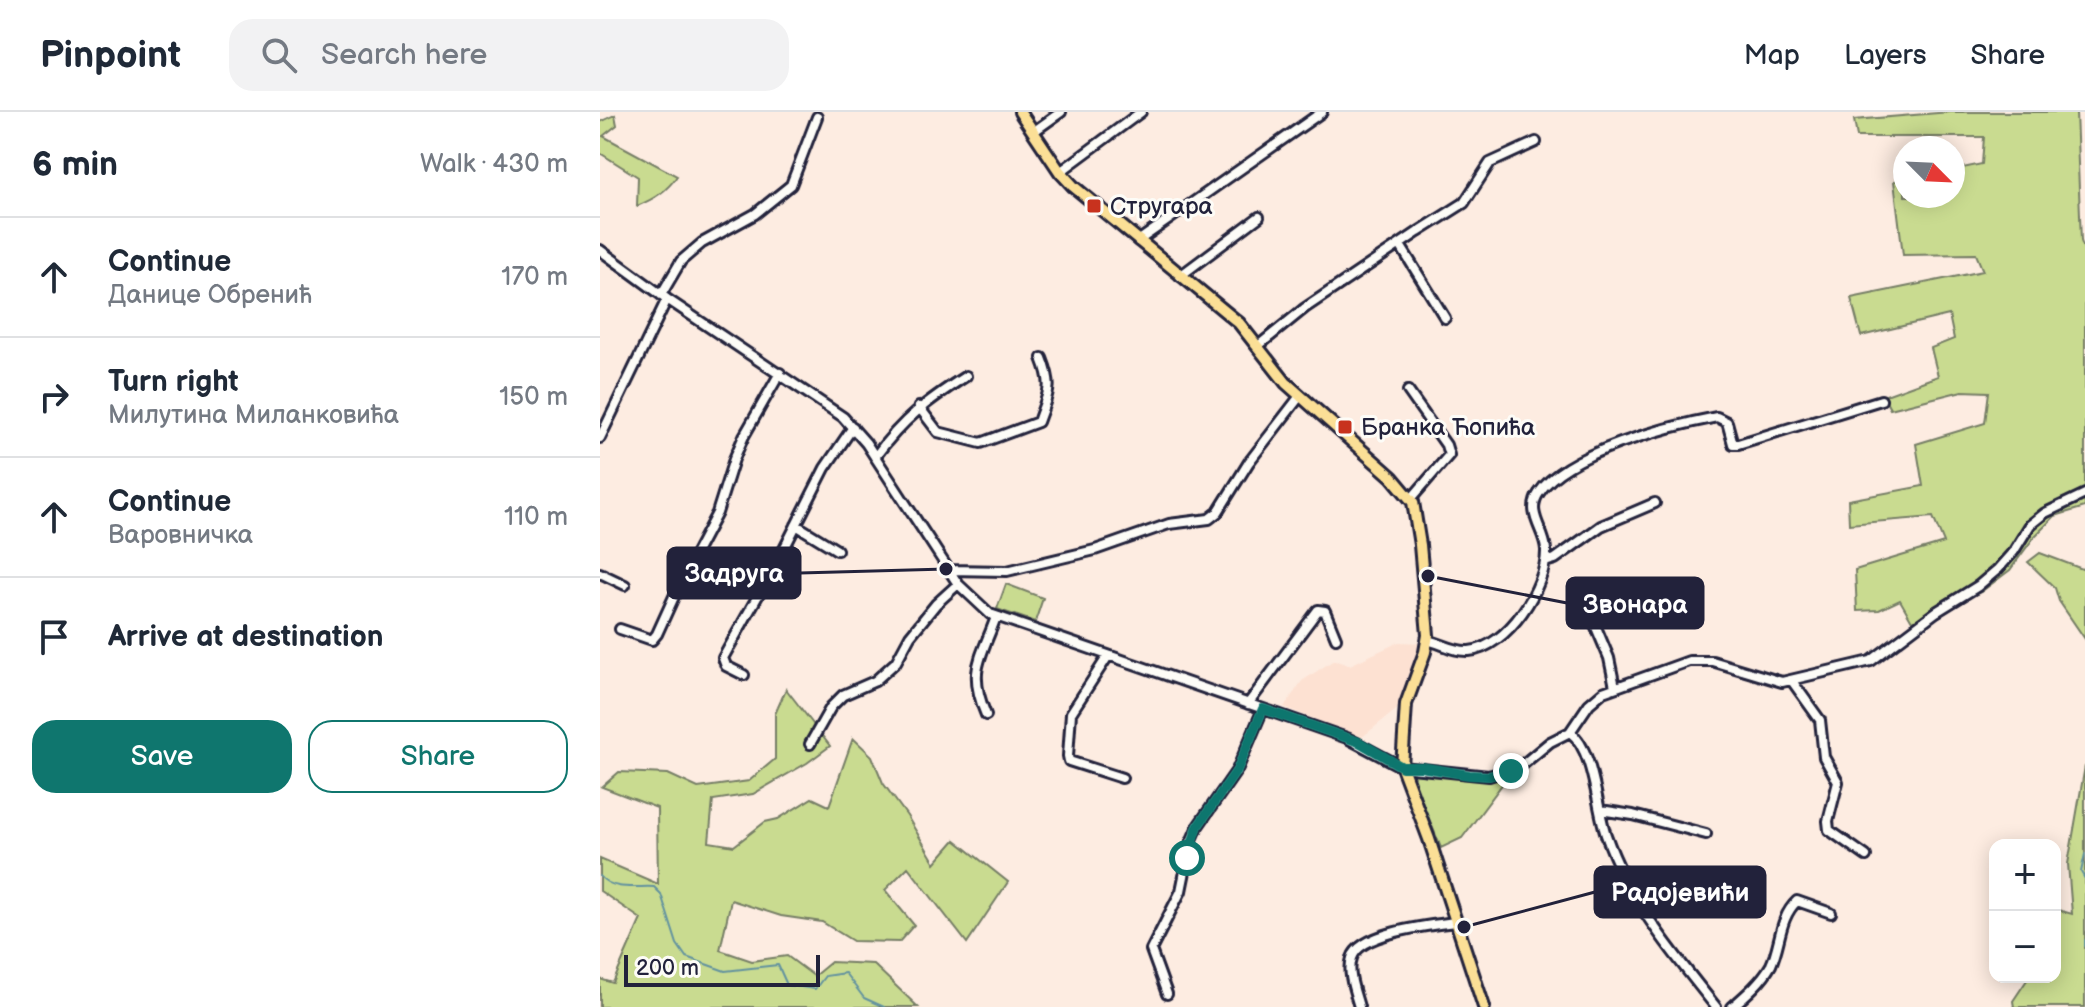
<!DOCTYPE html>
<html lang="en">
<head>
<meta charset="utf-8">
<style>
	:root { --surface:#fff; --page:#f2f2f3; --text:#1f2937; --muted:#747a83; --line:#e0e1e3; --accent:#0f766e }
	body { margin:0; font-family:"Balsamiq Sans",sans-serif; background:var(--page); color:var(--text) }
	.controls { position:absolute; right:24px; bottom:24px; display:grid; overflow:hidden; border-radius:16px; box-shadow:0 4px 20px #0003 }
	.controls button { width:72px; height:72px; display:grid; place-items:center; padding:0; border:0; border-bottom:2px solid var(--line); background:var(--surface); color:var(--text); font:40px sans-serif }
	.compass { position:absolute; left:1293px; top:24px; width:72px; height:72px; border-radius:50%; background:var(--surface); box-shadow:0 4px 20px #0003; rotate:114deg }
	.scale { position:absolute; left:24px; bottom:20px; width:196px; box-sizing:border-box; padding-left:8px; border:4px solid #22223b; border-top:0; font-size:22px; line-height:28px; white-space:nowrap; color:#22223b; -webkit-text-stroke:6px #fdfcf7; paint-order:stroke }
	.stop { position:absolute; width:24px; height:24px; margin:-18px; border:6px solid #0f766e; border-radius:50%; background:#fff }
	.stop.end { background:#0f766e; border-color:#fff; box-shadow:0 2px 8px #0008 }
	.list { margin:0; padding:0; list-style:none }
	h2 { display:flex; justify-content:space-between; align-items:center; height:104px; margin:0; padding:0 32px; font-size:34px }
	h2 small { font-size:26px; font-weight:400; color:var(--muted) }
	.list li { display:grid; grid-template-columns:52px 1fr auto; gap:24px; align-items:center; box-sizing:border-box; height:120px; padding:0 32px; border-top:2px solid var(--line) }
	.list b { display:block; font-size:30px; white-space:nowrap }
	.list p { margin:0; font-size:26px; white-space:nowrap; color:var(--muted) }
	.list em { font-size:26px; font-style:normal; color:var(--muted) }
	.actions { display:flex; gap:16px; padding:24px 32px }
	.actions a { flex:1; padding:18px 0; border:2px solid var(--accent); border-radius:24px; text-align:center; font-size:28px; color:var(--accent) }
	.actions .main { background:var(--accent); color:#fff }
	.icon { flex:none; width:44px; height:44px; fill:none; stroke:currentColor; stroke-width:2; stroke-linecap:round; stroke-linejoin:round }
	.map { position:relative; flex:none; width:1485px; height:895px; overflow:hidden }
	header { display:flex; align-items:center; gap:48px; box-sizing:border-box; height:112px; padding:0 40px; background:var(--surface); border-bottom:2px solid var(--line) }
	header strong { font-size:38px }
	nav { display:flex; gap:44px; margin-inline-start:auto; font-size:28px }
	.search { width:560px; height:72px; background:var(--page); display:flex; align-items:center; gap:20px; box-sizing:border-box; padding:0 28px; border-radius:24px; color:var(--muted); font-size:30px }
	main { display:flex }
	aside { flex:1; background:var(--surface) }
	.map>svg:first-child { display:block }
	.built { fill:#fde1d2 }
	.green { fill:#c9db90; stroke:#767e66; stroke-width:2 }
	.lines { fill:none; stroke-linecap:round; stroke-linejoin:round }
	.stream { stroke:#62929f; stroke-width:2 }
	.minor-casing { stroke:#22223b; stroke-width:14 }
	.major-casing { stroke:#22223b; stroke-width:16 }
	.minor { stroke:#fdfcf7; stroke-width:8 }
	.major { stroke:#fbdf96; stroke-width:10 }
	.route { stroke:#0f766e; stroke-width:10 }
	.poi-dot { fill:#c8321e; stroke:#fdfcf7; stroke-width:3 }
	.labels { text-anchor:middle; stroke-width:6; stroke-linejoin:round; paint-order:stroke }
	.poi-label { font-size:24px; fill:#22223b; stroke:#fdfcf7; text-anchor:start }
	.leader { fill:none; stroke:#22223b; stroke-width:3 }
	.callout-dot { fill:#22223b; stroke:#fdfcf7; stroke-width:3 }
	.callout { fill:#22223b; stroke:#22223b; stroke-width:3 }
	.callout-label { font-size:26px; text-anchor:middle; font-weight:bold; fill:#fff }
</style>
</head>
<body>
<header>
<strong>Pinpoint</strong>
<div class="search"><svg class="icon" aria-label="search" viewBox="0 0 24 24"><circle cx="10" cy="10" r="6"/><path d="M15 15l6 6"/></svg>Search here</div>
<nav><a>Map</a><a>Layers</a><a>Share</a></nav>
</header>
<main>
<aside>
<h2>6 min<small>Walk · 430 m</small></h2>
<ul class="list">
<li><svg class="icon" aria-label="ahead" viewBox="0 0 24 24"><path d="M12 20V5M6 11l6-6 6 6"/></svg><div><b>Continue</b><p>Данице Обренић</p></div><em>170 m</em></li>
<li><svg class="icon" aria-label="right" viewBox="0 0 24 24"><path d="M7 20v-9h11M14 6l5 5-5 5"/></svg><div><b>Turn right</b><p>Милутина Миланковића</p></div><em>150 m</em></li>
<li><svg class="icon" aria-label="ahead" viewBox="0 0 24 24"><path d="M12 20V5M6 11l6-6 6 6"/></svg><div><b>Continue</b><p>Варовничка</p></div><em>110 m</em></li>
<li><svg class="icon" aria-label="arrive" viewBox="0 0 24 24"><path d="M6 21V4h12l-3 4 3 4H6"/></svg><div><b>Arrive at destination</b></div></li>
</ul>
<div class="actions"><a class="main">Save</a><a>Share</a></div>
</aside>
<div class="map">
<svg width="1485" height="895" viewBox="0 0 1485 895">
	<rect width="100%" height="100%" fill="#fdece1"/>
	<filter id="ink" filterUnits="userSpaceOnUse"><feTurbulence type="fractalNoise" baseFrequency=".0125" numOctaves="2"/><feDisplacementMap in="SourceGraphic" scale="16" xChannelSelector="R" yChannelSelector="G"/><feConvolveMatrix kernelMatrix="1 2 1 2 8 2 1 2 1" color-interpolation-filters="sRGB"/></filter>
	<g filter="url(#ink)">
		<path class="built" d="M799 530 822 531 801 594 761 626 684 595 702 569 734 548 750 553Z"/>
		<path class="green" d="M1350 0H1476L1481 129 1485 140V395L1455 404 1435 424 1410 458 1381 480 1312 509 1300 488 1279 498 1257 499 1255 458 1344 431 1333 405 1249 412 1248 388 1323 374 1316 332 1385 311 1389 280 1362 279 1290 297 1283 284 1338 264 1331 236 1354 227 1349 203 1261 224 1251 186 1383 159 1376 142 1303 143 1294 69 1305 67V84H1353V58L1382 52 1384 25H1257L1254 8Z
			M15 3 17 13 3 24 77 64C67 79 54 87 37 94L38 65 0 41V10Z
			M1440 441 1485 458V527L1459 489 1455 476 1428 450Z
			M406 472 443 486 435 510 397 497Z
			M186 577 230 634 207 651 153 682 113 688 109 730 134 734 165 710 178 707 212 686 229 694 253 626 272 644 283 671 307 704 335 751 355 728 408 770 367 831 308 755 285 778 314 813 299 830 253 829 222 810 181 804 131 788 120 838 152 849 187 844 214 864 231 850 273 852 318 895H0V867L13 871 41 807 0 779V747L58 772 57 696 2 675 19 660 68 662 98 676 149 669 175 647V602Z
			M1485 654V895H1414L1413 889 1429 865H1455V797L1472 802 1468 752Z
			M809 658 883 666 912 659 862 726 841 736Z"/>
		<g class="lines">
			<path class="stream" d="M1485 742 1481 760 1485 767
				M0 764C12 779 36 774 54 775L61 782 77 832 86 845 125 859 178 853 187 873 215 877 225 864 245 861 264 886 284 895
				M1485 828V834"/>
			<g class="minor-casing">
				<path id="minor" d="M433 20 461 0
					M460 60 541 0
					M538 129 722 0
					M800 133 845 206
					M0 138 67 187 243 305 266 331 358 472 390 502 747 626 802 655 889 664 921 654 950 630 970 620 989 592 1003 580 1089 549H1112L1182 570 1271 549 1336 500 1378 474 1398 457 1414 439 1430 413 1445 401 1485 382
					M580 164 659 105
					M61 183 81 149 102 131 155 102 191 73 217 5
					M658 234 705 196 818 120 864 91 890 51 936 30
					M808 279 846 333 849 343 811 387
					M319 295 338 320 381 331 438 310C448 281 454 276 442 246
					M0 326 67 187
					M275 345C303 307 327 289 366 264
					M196 413 237 438
					M945 450 955 447 1001 414 1055 391
					M349 458 407 459 495 438 569 412 609 407 618 400 649 350 700 284
					M0 461 25 473
					M993 508 1009 546 1015 575
					M20 517 52 528 57 522 82 467 117 401 134 347 144 324 180 261
					M827 528C841 531 854 540 869 539 907 536 947 474 946 438 945 418 925 401 939 381 966 340 1070 314 1117 305L1127 310 1133 332H1138L1281 288
					M508 544 471 601 468 644 469 649 522 666
					M144 563 126 554 123 546 183 439 225 356 253 315
					M1192 569 1220 608 1224 645 1238 670 1228 709 1229 718 1266 744
					M648 592 718 498 725 499 736 526
					M386 603C367 558 381 547 396 505
					M970 620C994 638 996 694 1006 723 1029 789 1073 841 1116 895
					M210 632 231 595 243 583 275 569 296 550 310 524 336 492 358 472
					M1000 698 1033 703 1106 722
					M567 882 551 838 581 779 591 730 598 714 637 658 663 597
					M759 895C755 880 747 861 752 846 760 820 832 813 855 810
					M1132 895C1146 883 1162 869 1171 853 1181 831 1179 806 1197 789L1231 801"/>
			</g>
			<g class="major-casing">
				<path id="major" d="M420 0 460 60 473 74 639 211 686 271 792 365 813 390 820 433 828 523 825 540 806 592 802 655 829 727 884 895"/>
			</g>
			<use href="#minor" class="minor"/>
			<use href="#major" class="major"/>
		</g>
	</g>
	<g class="lines" filter="url(#ink)">
		<path class="route" d="M587 746 598 714 637 658 663 597 759 630 802 655H821L869 663 889 664 911 659"/>
	</g>
	<g class="poi-dot">
		<rect x="486" y="86" width="16" height="16" rx="4"/>
		<rect x="737" y="307" width="16" height="16" rx="4"/>
	</g>
	<g class="labels">
		<g class="poi-label">
			<text x="510" y="102">Стругара</text>
			<text x="761" y="323">Бранка Ћопића</text>
		</g>
	</g>
	<path class="leader" d="M346 457L200 461M828 464L967 491M864 815L995 780"/>
	<g class="callout-dot">
		<circle cx="346" cy="457" r="8"/>
		<circle cx="828" cy="464" r="8"/>
		<circle cx="864" cy="815" r="8"/>
	</g>
	<g class="callout">
		<rect x="68" y="436" width="132" height="50" rx="8"/>
		<rect x="967" y="466" width="136" height="50" rx="8"/>
		<rect x="995" y="755" width="170" height="50" rx="8"/>
	</g>
	<g class="callout-label">
		<text x="134" y="470">Задруга</text>
		<text x="1035" y="501">Звонара</text>
		<text x="1080" y="789">Радојевићи</text>
	</g>
</svg>
<div class="controls">
<button>+</button>
<button>−</button>
</div>
<svg class="compass" viewBox="-18 -18 36 36"><path d="M0-13l5 13h-10z" fill="#e53935"/><path d="M0 13l5-13h-10z" fill="#747a83"/></svg>
<div class="scale">200 m</div>
<div class="stop" style="left:587px;top:746px"></div>
<div class="stop end" style="left:911px;top:659px"></div>
</div>
</main>
</body>
</html>
